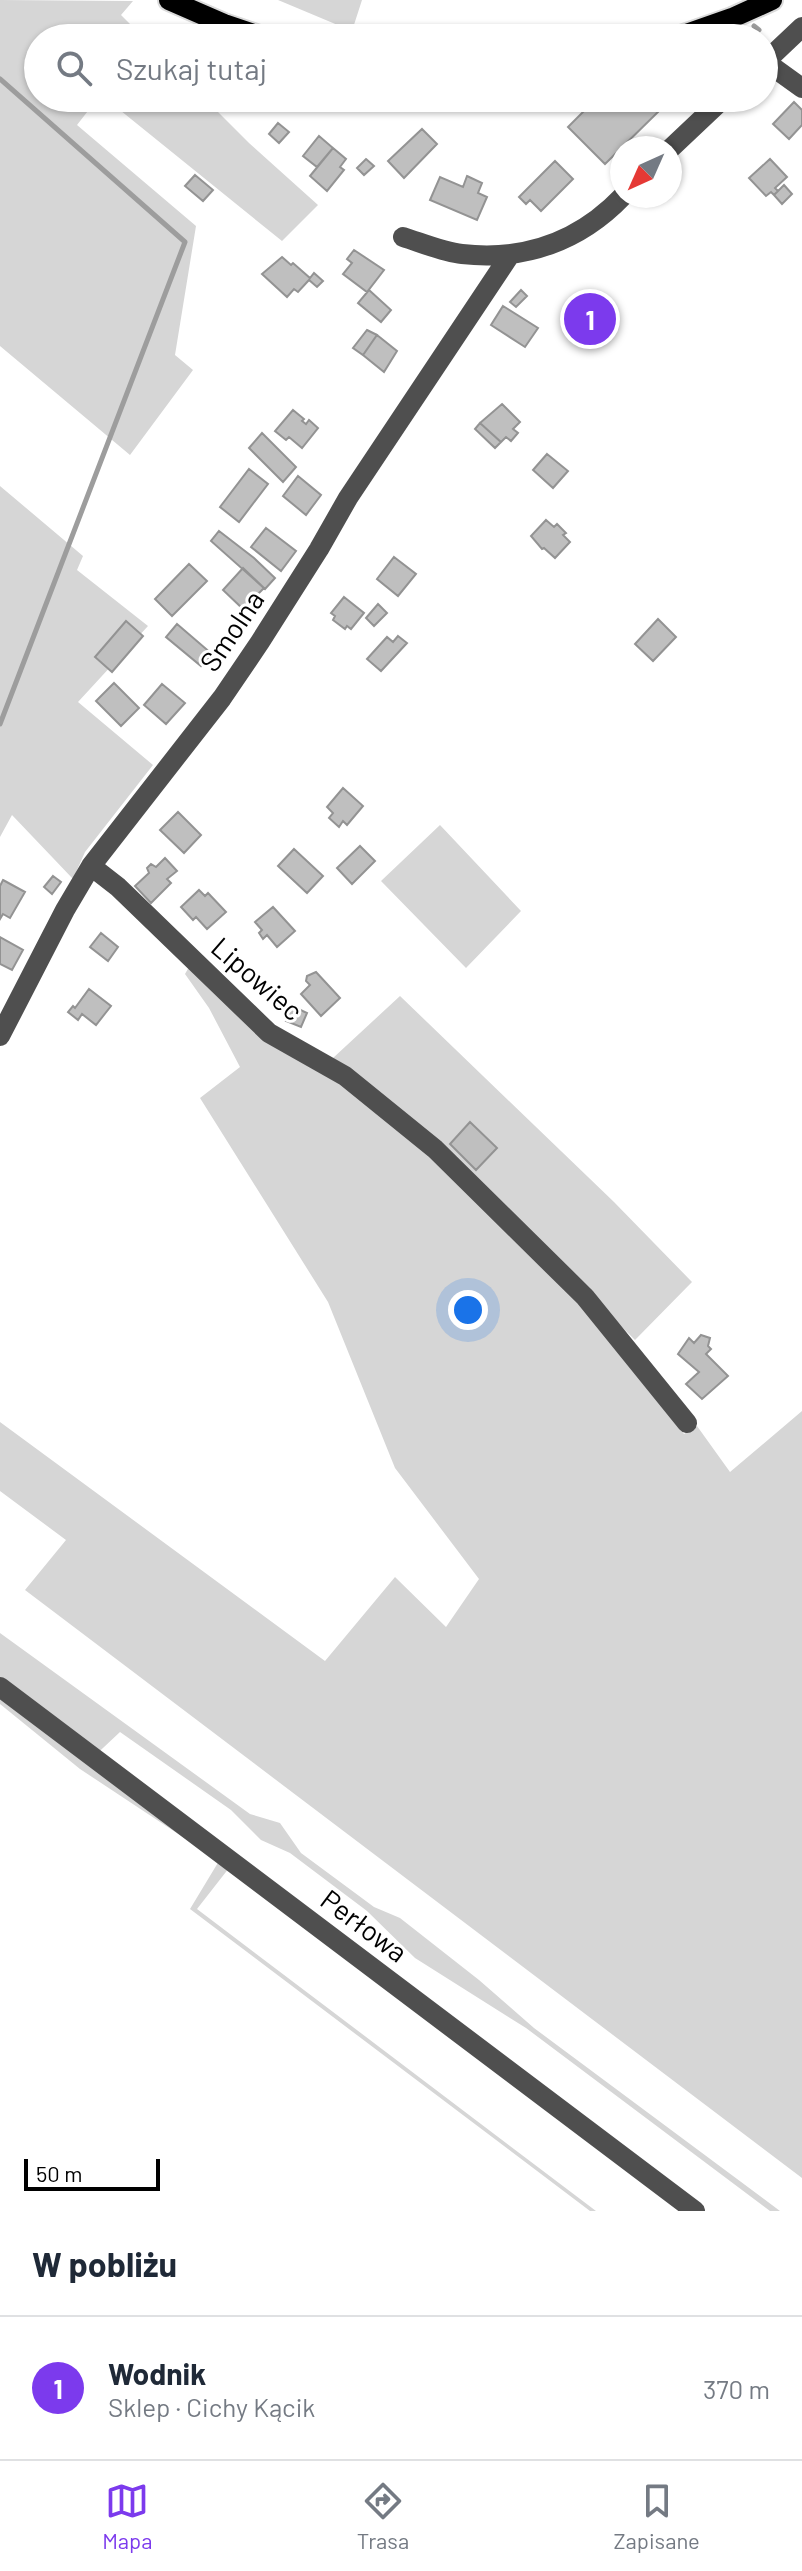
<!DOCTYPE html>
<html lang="pl">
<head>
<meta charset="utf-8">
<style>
	:root { --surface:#fff; --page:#f6f6f7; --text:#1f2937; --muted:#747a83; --line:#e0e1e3; --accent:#7c3aed }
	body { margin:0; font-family:Barlow,sans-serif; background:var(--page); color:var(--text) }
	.compass { position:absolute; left:610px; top:136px; width:72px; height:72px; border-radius:50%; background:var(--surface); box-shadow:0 2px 6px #0004; rotate:225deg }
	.scale { position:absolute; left:24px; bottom:20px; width:136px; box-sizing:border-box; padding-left:8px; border:4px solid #000; border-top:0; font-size:22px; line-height:28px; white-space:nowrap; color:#000; -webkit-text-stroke:6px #fff; paint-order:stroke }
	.you { position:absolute; left:468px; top:1310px; width:28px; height:28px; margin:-20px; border:6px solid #fff; border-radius:50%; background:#1a73e8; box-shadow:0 0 0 12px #1a73e833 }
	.badge { display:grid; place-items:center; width:52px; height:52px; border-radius:50%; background:var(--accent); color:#fff; font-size:26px; font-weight:700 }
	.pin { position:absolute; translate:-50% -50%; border:4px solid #fff; box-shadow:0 2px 8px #0006 }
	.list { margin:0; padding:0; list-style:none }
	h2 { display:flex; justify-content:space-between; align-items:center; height:104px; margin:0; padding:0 32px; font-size:34px }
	h2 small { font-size:26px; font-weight:400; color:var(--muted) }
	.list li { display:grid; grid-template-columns:52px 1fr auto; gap:24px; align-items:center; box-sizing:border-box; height:144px; padding:0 32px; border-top:2px solid var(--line) }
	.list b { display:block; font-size:30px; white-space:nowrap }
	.list p { margin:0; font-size:26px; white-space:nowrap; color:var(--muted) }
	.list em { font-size:26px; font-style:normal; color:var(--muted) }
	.icon { flex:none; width:44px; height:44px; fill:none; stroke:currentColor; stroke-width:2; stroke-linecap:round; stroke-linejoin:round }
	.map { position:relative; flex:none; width:802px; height:2211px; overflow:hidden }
	.search { position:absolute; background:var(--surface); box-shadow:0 2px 6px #0004; left:24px; right:24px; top:24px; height:88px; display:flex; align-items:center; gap:20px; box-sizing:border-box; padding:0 28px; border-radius:44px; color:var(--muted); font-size:30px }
	.sheet { height:248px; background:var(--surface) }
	nav { display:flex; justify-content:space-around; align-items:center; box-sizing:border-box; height:112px; border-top:2px solid var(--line); background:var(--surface); font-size:22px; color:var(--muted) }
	nav a { display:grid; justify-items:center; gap:4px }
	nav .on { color:var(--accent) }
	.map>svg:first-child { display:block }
	.green { fill:#d6d6d6 }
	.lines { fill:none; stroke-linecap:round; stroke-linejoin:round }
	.stream { stroke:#9d9d9d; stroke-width:5 }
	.building { fill:#bfbfbf; stroke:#939393; stroke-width:2 }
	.major-casing { stroke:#dbdbdb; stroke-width:24 }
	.path { stroke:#717171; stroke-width:3; stroke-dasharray:2 4; stroke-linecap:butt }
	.minor { stroke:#4f4f4f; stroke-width:20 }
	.major { stroke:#000; stroke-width:20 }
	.labels { text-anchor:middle; stroke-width:6; stroke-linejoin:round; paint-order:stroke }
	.street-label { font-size:28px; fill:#000; stroke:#fff }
</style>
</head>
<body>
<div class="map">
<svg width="802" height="2211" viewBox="0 0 802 2211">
	<rect width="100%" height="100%" fill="#fff"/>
	<path class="green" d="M0 0 133 1 121 15 144 38H38V98H98L77 125 196 226 175 355 193 370 130 455 0 346Z
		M278 0H362L352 31Z
		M105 98H204L249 143 318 205 282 241Z
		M0 486 83 556 77 570 148 626 78 702 153 765 85 852 73 879 12 815 0 837Z
		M440 825 521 911 466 968 381 881Z
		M189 967 414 1138 578 1300 684 1434 697 1426 730 1472 802 1411V2178L25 1590 66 1540 0 1491V1422L325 1661 395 1577 446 1627 479 1579 395 1468 328 1302 200 1098 240 1067 209 1008 185 974Z
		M400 996 614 1202 692 1282 635 1340 432 1138 333 1058Z
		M0 1633 250 1814 280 1823 301 1853 374 1907 400 1918 479 1980 534 2028 780 2211H770L526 2028 415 1958 367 1911 290 1853 261 1840 231 1810 120 1732 87 1763 222 1856 413 2006 688 2211H683L229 1868 197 1909 596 2211H590L190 1909 219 1861 80 1769 0 1704Z"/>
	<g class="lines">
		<path class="stream" d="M754 26 759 30
			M0 79 185 242 0 724"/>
	</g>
	<path class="building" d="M597 98H646L659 111 605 164 568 127Z
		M794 102 802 110V125L789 139 773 124Z
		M278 123 289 132 279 143 269 134Z
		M422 129 437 144 404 178 388 161Z
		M319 136 333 148 317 167 303 156Z
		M333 148 346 159 340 167 344 170 327 191 310 176Z
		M366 159 374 166 364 175 357 168Z
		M770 159 787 177 775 188 778 191 774 195 771 192 766 196 749 178Z
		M555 161 573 179 541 211 530 200 526 204 519 197Z
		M195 175 213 190 203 201 185 186Z
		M467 176 482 183 478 193 487 197 477 220 430 200 440 177 463 187Z
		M784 185 792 194 782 204 774 195Z
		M354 250 384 270 367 292 343 274 352 263 347 259Z
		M282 257 291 265 293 263 310 278 314 273 323 281 317 287 309 280 298 292 294 289 287 297 262 274Z
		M369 290 391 310 381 322 358 303Z
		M521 290 527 296 516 307 510 302Z
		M591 298 612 315 604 325 608 328 603 333 600 330 591 341 570 323Z
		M503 306 538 328 525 347 491 325Z
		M367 330 377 335 363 355 353 348Z
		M377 335 397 351 384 372 363 355Z
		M502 404 520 422 513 429 518 433 511 441 506 437 501 442 480 423Z
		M293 410 304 419 302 421 306 424 309 420 318 428 302 448 289 437 286 440 275 431Z
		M480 423 501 442 495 448 475 429Z
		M262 433 296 467 283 482 249 448Z
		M547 454 568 471 553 488 533 470Z
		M249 469 268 484 239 522 220 507Z
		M298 476 321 495 306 515 283 496Z
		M546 520 554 527 557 524 566 533 563 535 570 542 555 558 544 548 542 549 531 536Z
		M266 528 296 551 281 571 251 547Z
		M219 531 254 558 275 578 265 589 211 541Z
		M394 557 416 574 398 596 377 579Z
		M189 564 207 581 172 616 155 599Z
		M243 568 264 588 243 609 223 590Z
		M344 597 364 613 351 629 347 626 345 629 333 620 335 616 331 613Z
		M378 604 387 613 374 626 366 618Z
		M658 619 676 637 653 661 635 644Z
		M126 621 143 636 112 672 95 657Z
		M177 624 212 654 201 666 166 637Z
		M398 636 407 643 381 671 367 659 387 637 393 642Z
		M114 683 139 708 121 726 96 701Z
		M162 684 185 703 166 724 144 705Z
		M343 788 363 806 347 825 343 821 339 827 329 818 333 813 327 807Z
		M178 812 201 835 184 853 160 830Z
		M360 846 375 861 352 884 337 868Z
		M294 849 323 876 307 893 278 866Z
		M165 858 177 871 167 879 171 883 151 903 135 886 149 873 147 868 151 864 156 867Z
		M53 876 61 882 52 894 44 887Z
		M3 880 25 892 10 918 3 914 0 919V886Z
		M199 890 205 896 208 893 226 912 207 929 196 917 193 920 181 907Z
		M273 907 295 931 277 947 267 935 263 939 259 933 262 930 255 922Z
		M101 933 118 947 108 961 90 947Z
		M0 937 23 950 12 970 0 964Z
		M316 972 340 998 321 1016 301 994 310 985 306 981 307 976Z
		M89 989 111 1006 96 1025 82 1014 78 1020 68 1012 73 1006 75 1008Z
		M292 1006 307 1013 301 1027 286 1021Z
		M470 1122 497 1148 476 1170 450 1144Z
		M701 1335 710 1338 708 1346 711 1349 706 1354 728 1376 702 1399 686 1384 699 1372 678 1354 689 1338 694 1343Z"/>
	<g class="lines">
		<g class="major-casing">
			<path id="major" d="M169 0 224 24 265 38
				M675 38 732 18 772 0"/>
		</g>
		<path class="path" d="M623 38 660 28"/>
		<path class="minor" d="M766 62 802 88
			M764 63 802 27
			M670 149 724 98
			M403 237C422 243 443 252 462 254 525 261 580 241 623 196
			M91 866 118 887 269 1033 345 1076 435 1149 585 1297 687 1423
			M0 1036 65 910 91 866 222 698 260 642 319 549 348 498 510 255
			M0 1687 695 2211"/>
		<use href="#major" class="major"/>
	</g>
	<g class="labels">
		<g class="street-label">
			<text transform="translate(232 631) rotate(-56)" y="10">Smolna</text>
			<text transform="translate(257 979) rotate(41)" y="10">Lipowiec</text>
			<text transform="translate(364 1926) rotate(37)" y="10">Perłowa</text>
		</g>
	</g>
</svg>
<svg class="compass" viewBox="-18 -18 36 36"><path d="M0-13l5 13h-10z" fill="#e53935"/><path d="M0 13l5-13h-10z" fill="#747a83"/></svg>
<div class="scale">50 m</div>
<div class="you"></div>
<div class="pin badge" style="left:590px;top:319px">1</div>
<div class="search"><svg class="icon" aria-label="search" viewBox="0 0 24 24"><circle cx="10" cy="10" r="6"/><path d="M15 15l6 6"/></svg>Szukaj tutaj</div>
</div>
<section class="sheet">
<h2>W pobliżu<small></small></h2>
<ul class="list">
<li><span class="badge">1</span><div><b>Wodnik</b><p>Sklep · Cichy Kącik</p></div><em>370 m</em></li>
</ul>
</section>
<nav>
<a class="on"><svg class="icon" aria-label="map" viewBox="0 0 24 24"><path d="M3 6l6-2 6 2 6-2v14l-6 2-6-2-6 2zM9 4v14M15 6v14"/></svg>Mapa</a>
<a><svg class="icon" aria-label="directions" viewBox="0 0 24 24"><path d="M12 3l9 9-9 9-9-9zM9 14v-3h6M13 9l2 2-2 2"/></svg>Trasa</a>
<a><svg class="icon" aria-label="saved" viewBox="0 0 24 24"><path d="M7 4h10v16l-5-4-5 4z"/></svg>Zapisane</a>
</nav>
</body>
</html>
